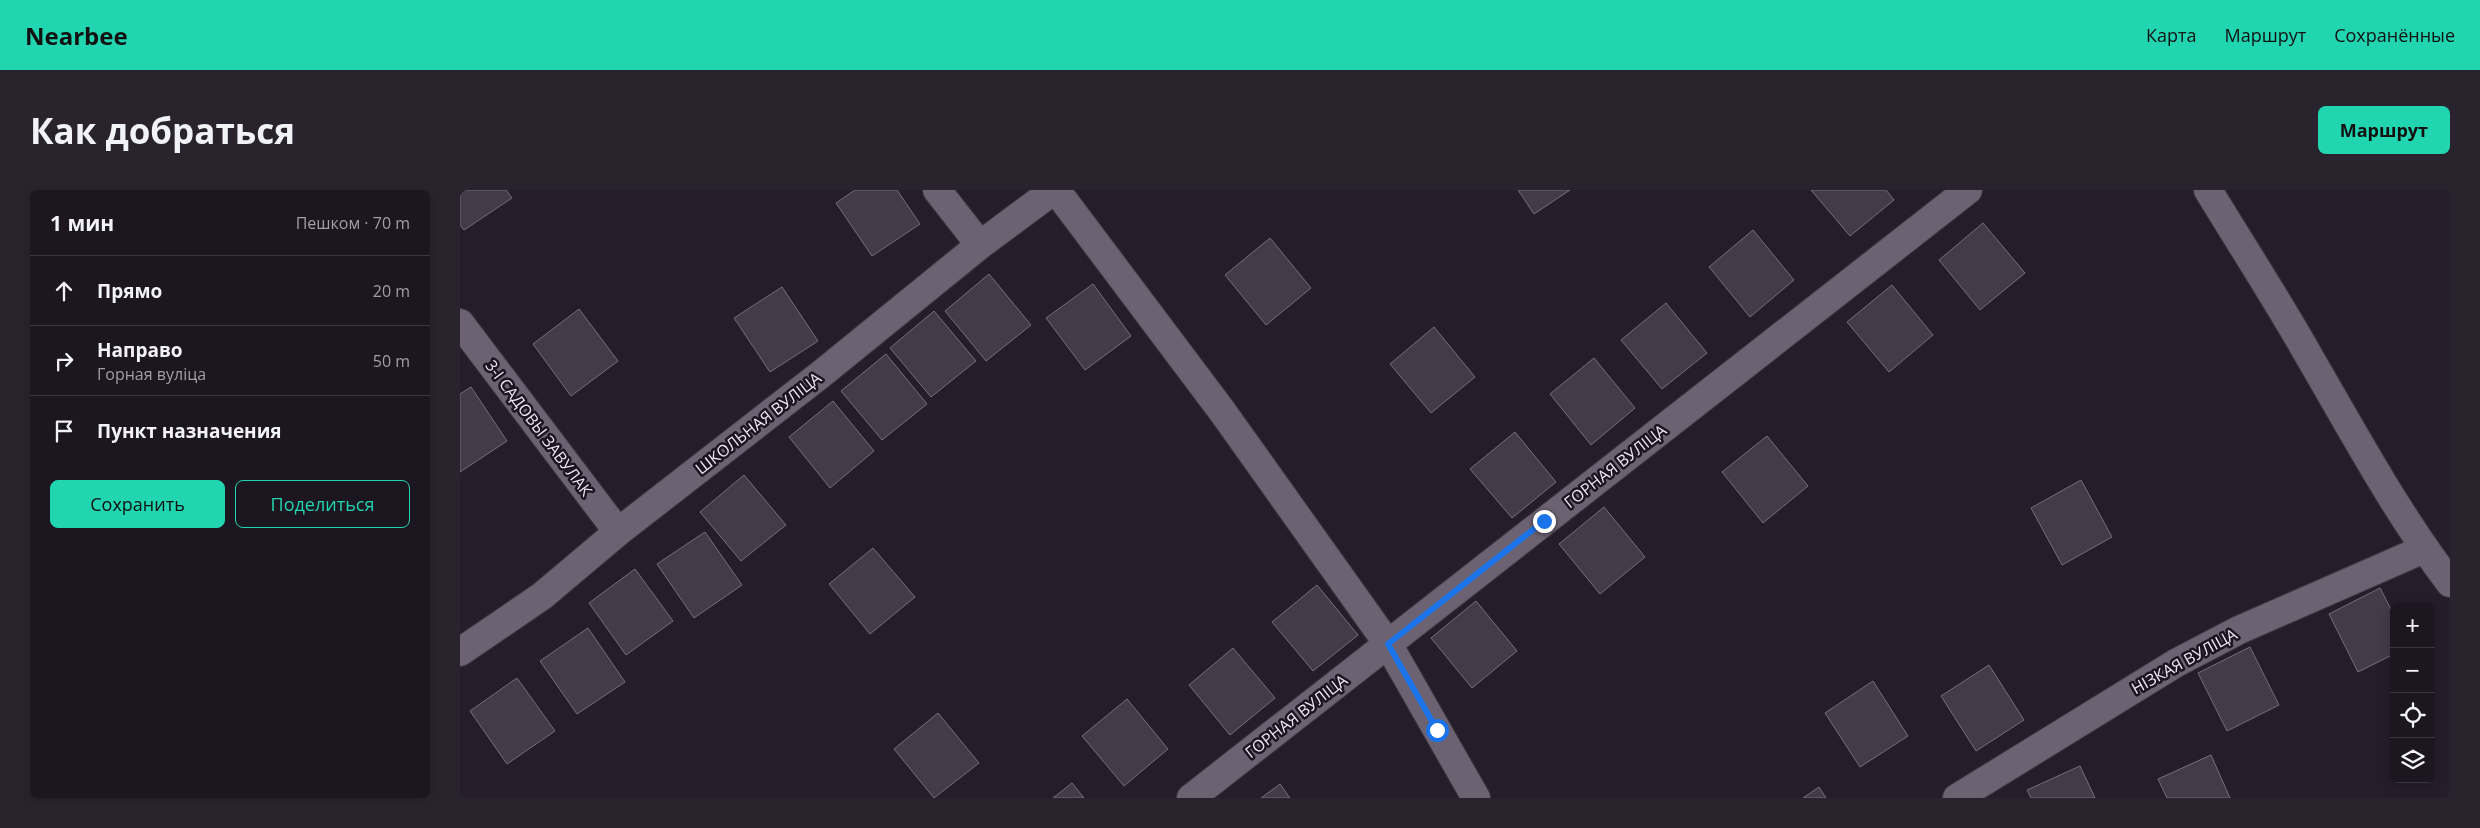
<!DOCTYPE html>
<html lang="ru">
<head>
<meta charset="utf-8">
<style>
	:root { --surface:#1c1620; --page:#29232d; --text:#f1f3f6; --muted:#a09fa5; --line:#3a353e; --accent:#21d5b0 }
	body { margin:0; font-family:"Open Sans",sans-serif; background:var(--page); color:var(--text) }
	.controls { position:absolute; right:15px; bottom:15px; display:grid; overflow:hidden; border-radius:8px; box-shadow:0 2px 12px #0003 }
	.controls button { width:45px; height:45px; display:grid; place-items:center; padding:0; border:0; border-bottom:1px solid var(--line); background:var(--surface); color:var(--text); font:25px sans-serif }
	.stop { position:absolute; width:15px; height:15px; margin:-11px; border:4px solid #1a73e8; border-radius:50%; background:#fff }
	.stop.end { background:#1a73e8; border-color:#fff; box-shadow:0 1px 5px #0008 }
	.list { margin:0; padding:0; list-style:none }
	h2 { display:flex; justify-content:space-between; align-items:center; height:65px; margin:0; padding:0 20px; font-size:21px }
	h2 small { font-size:16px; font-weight:400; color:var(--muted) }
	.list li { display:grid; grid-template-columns:32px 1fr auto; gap:15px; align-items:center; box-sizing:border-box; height:70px; padding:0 20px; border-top:1px solid var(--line) }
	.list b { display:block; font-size:19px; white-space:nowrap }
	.list p { margin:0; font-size:16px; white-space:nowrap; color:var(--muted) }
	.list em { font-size:16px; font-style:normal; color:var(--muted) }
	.actions { display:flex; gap:10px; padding:15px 20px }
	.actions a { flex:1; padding:11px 0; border:1px solid var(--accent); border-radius:8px; text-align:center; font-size:18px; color:var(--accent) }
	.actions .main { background:var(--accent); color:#111 }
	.icon { flex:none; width:28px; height:28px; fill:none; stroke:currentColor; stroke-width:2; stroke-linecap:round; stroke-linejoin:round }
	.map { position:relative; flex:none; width:1990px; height:608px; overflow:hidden; border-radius:8px }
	header { display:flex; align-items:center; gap:30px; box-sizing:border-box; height:70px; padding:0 25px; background:var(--accent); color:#111 }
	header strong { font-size:24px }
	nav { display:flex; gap:28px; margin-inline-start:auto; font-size:18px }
	.intro { display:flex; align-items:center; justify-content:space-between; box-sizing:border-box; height:120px; padding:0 30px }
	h1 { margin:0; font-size:35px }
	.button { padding:12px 22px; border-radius:8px; background:var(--accent); color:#111; font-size:18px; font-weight:700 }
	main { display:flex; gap:30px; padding:0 30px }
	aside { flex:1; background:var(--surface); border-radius:8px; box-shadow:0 2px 12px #0003 }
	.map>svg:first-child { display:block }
	.building { fill:#443b49; stroke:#776d7c }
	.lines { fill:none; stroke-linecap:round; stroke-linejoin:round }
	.minor-casing { stroke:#403843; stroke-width:30 }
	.minor { stroke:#6c6271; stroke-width:28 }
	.route { stroke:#1a73e8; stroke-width:6 }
	.labels { text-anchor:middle; stroke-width:5; stroke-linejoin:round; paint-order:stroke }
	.street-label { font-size:16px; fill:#ede8f0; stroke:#1c1420 }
</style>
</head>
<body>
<header>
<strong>Nearbee</strong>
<nav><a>Карта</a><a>Маршрут</a><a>Сохранённые</a></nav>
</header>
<div class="intro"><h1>Как добраться</h1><a class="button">Маршрут</a></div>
<main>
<aside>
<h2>1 мин<small>Пешком · 70 m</small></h2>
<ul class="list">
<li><svg class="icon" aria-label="ahead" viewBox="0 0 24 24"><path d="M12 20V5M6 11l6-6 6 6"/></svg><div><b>Прямо</b></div><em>20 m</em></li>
<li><svg class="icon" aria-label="right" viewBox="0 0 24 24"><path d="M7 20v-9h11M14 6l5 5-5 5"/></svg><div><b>Направо</b><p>Горная вуліца</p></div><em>50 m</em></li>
<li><svg class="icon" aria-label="arrive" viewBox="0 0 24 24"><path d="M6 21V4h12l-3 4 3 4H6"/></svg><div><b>Пункт назначения</b></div></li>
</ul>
<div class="actions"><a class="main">Сохранить</a><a>Поделиться</a></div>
</aside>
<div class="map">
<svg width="1990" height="608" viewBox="0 0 1990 608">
	<rect width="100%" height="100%" fill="#261d2a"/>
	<path class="building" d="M0 0H46L52 8 4 40 0 35Z
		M395 0H437L460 34 412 66 376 13Z
		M1058 0H1110L1074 24Z
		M1351 0H1426L1434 10 1390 46Z
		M1523 33 1565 83 1520 120 1479 70Z
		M1293 40 1334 90 1290 127 1249 77Z
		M810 48 851 98 806 135 765 85Z
		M529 84 571 135 526 171 485 121Z
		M633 94 671 146 625 180 586 128Z
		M1432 95 1473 145 1429 182 1387 132Z
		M322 97 358 151 310 182 274 128Z
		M1206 113 1247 163 1202 199 1161 150Z
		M119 119 158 171 111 206 73 154Z
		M474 121 516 171 471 207 430 158Z
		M974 137 1015 187 971 223 930 174Z
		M426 164 467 214 422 250 381 201Z
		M1134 168 1175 218 1131 255 1090 204Z
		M11 197 47 251 0 282V204Z
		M373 211 414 261 370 298 329 247Z
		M1055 242 1096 292 1052 328 1010 279Z
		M1307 246 1348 296 1303 333 1262 282Z
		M284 285 326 335 281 371 240 322Z
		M1621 290 1652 347 1602 375 1571 318Z
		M1144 317 1185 367 1140 404 1099 354Z
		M245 342 282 395 234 428 197 374Z
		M413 358 455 407 410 444 369 394Z
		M175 379 213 431 166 465 129 413Z
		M857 395 898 445 853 481 812 432Z
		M1920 398 1934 425V464L1898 482 1869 424Z
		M1016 411 1057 461 1012 498 971 448Z
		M128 438 165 492 117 524 80 471Z
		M1790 457 1819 515 1767 541 1738 483Z
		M773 458 815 508 770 545 729 495Z
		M1529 475 1564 530 1516 561 1481 506Z
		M57 488 95 541 47 574 10 521Z
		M1413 491 1448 546 1400 577 1365 523Z
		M667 509 708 559 664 596 622 546Z
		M478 523 519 573 474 608 434 559Z
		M1751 565 1770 608H1707L1698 589Z
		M1620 576 1635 608H1571L1567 600Z
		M612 593 624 608H593Z
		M820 594 830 608H801Z
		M1359 597 1366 608H1343Z"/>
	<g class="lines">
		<g class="minor-casing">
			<path id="minor" d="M477 0 520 55
				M596 0 762 221 928 454 1016 608
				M1748 0C1782 56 1818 111 1850 168 1895 245 1936 322 1990 393
				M0 133 158 342
				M0 462 82 406 158 342 360 185 520 55 594 0
				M731 608 1508 0
				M1497 608 1716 473 1779 440 1964 359"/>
		</g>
		<use href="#minor" class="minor"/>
	</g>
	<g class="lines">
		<path class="route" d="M977 540 928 454 1084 331"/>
	</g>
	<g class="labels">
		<g class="street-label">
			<text transform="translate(298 233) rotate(-38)" y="6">ШКОЛЬНАЯ ВУЛІЦА</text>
			<text transform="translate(79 238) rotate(53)" y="6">3-І САДОВЫ ЗАВУЛАК</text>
			<text transform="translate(1155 276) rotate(-38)" y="6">ГОРНАЯ ВУЛІЦА</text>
			<text transform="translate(1724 471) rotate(-29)" y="6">НІЗКАЯ ВУЛІЦА</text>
			<text transform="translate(836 526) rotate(-38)" y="6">ГОРНАЯ ВУЛІЦА</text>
		</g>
	</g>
</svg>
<div class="controls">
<button>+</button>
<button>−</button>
<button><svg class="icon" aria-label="locate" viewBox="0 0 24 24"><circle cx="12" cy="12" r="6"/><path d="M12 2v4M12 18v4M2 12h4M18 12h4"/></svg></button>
<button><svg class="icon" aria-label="layers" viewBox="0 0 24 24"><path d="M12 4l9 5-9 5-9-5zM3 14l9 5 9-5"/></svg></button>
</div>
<div class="stop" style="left:977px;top:540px"></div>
<div class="stop end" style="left:1084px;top:331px"></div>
</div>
</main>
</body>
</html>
